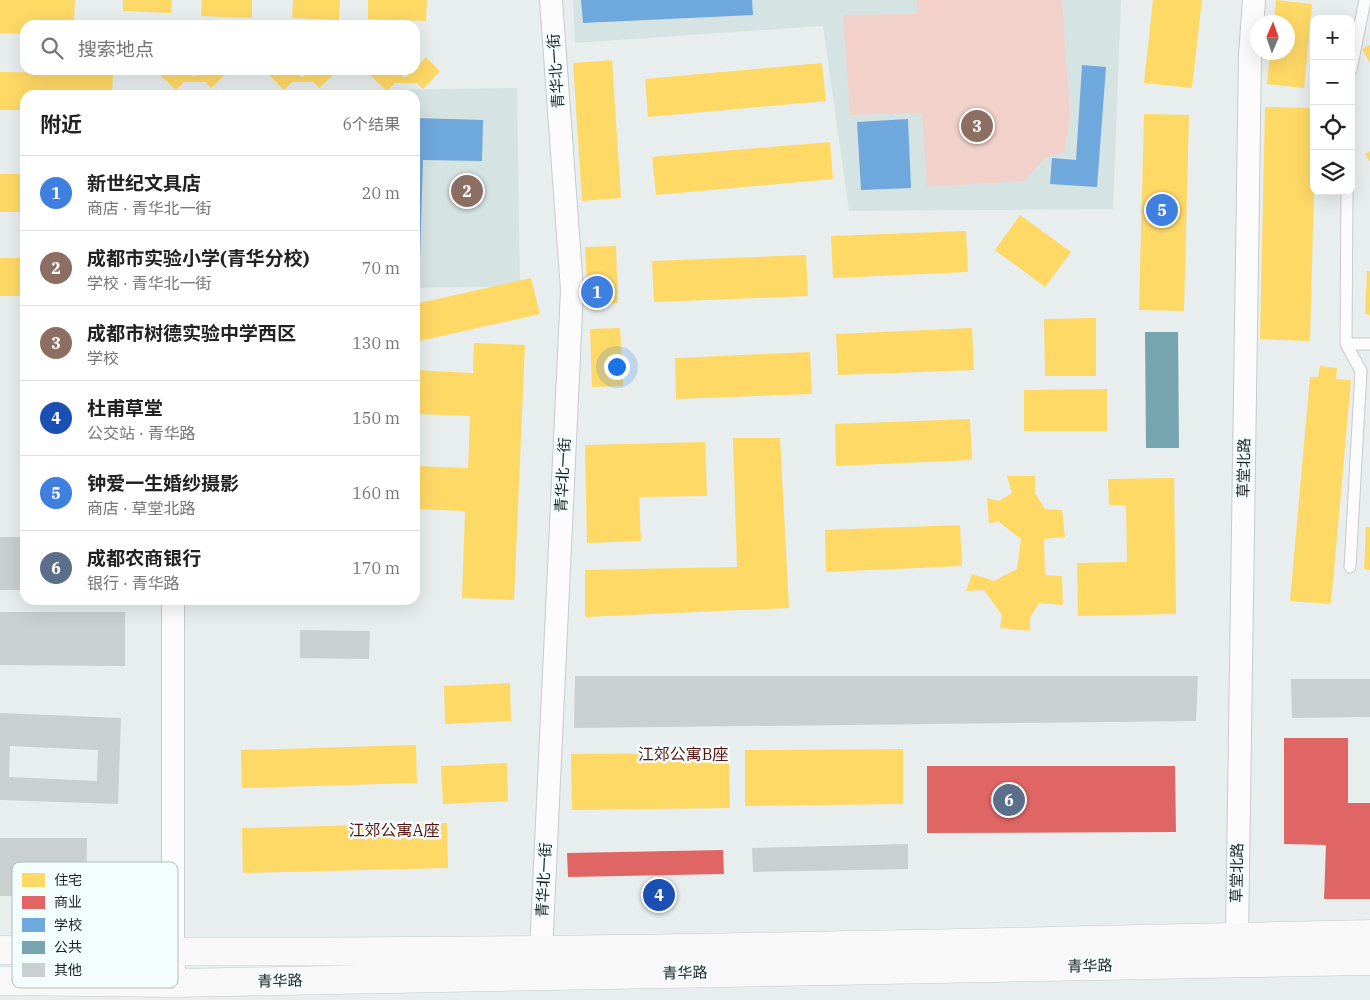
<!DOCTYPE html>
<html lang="zh">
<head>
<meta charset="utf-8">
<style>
	:root { --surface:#fff; --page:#f2f2f2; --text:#222; --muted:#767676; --line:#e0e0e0; --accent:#ea580c }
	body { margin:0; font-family:"IBM Plex Serif","Noto Sans SC",serif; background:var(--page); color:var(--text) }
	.controls { position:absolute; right:15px; top:15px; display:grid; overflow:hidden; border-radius:10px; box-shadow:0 5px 20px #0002 }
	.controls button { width:45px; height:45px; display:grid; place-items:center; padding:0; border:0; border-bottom:1px solid var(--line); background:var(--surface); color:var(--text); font:25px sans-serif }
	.compass { position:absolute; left:1250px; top:15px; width:45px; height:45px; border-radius:50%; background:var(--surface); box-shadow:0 5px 20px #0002; rotate:2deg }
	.you { position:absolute; left:616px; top:366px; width:18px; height:18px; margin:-12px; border:4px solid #fff; border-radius:50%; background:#1a73e8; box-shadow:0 0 0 8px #1a73e833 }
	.badge { display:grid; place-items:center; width:32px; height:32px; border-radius:50%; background:var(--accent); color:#fff; font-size:16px; font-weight:700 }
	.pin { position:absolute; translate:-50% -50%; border:2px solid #fff; box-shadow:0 1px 5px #0006 }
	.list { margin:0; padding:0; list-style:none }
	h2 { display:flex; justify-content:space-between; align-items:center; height:65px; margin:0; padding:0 20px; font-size:21px }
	h2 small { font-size:16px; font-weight:400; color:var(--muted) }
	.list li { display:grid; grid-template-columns:32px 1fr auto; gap:15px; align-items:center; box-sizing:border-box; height:75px; padding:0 20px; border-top:1px solid var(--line) }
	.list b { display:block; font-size:19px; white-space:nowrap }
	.list p { margin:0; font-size:16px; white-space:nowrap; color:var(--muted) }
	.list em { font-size:16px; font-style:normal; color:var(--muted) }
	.icon { flex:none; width:28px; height:28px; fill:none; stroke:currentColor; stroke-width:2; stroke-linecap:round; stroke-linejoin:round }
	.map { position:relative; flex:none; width:1370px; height:1000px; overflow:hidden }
	.search { position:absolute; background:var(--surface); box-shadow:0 5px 20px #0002; left:20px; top:20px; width:400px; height:55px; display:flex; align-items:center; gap:12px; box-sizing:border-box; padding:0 18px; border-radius:15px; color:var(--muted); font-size:19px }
	.panel { position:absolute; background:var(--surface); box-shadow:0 5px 20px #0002; left:20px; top:90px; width:400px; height:515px; border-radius:15px }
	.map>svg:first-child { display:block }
	.built { fill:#d6e3e3 }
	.green { fill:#f2d1cb }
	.homes { fill:#ffd966 }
	.shops { fill:#e06666 }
	.schools { fill:#6fa8dc }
	.public { fill:#76a5af }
	.building { fill:#cacfcf; fill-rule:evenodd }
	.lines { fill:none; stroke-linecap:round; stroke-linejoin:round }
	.lane-casing { stroke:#c6cbcb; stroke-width:13 }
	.street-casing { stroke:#c6cbcb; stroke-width:24 }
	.secondary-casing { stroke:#c6cbcb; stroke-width:29 }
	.lane { stroke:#fcfcfc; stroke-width:11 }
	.street { stroke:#fcfcfc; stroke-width:22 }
	.secondary { stroke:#f9f8f8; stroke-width:28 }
	.labels { text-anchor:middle; stroke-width:5; stroke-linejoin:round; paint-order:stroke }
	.street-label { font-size:15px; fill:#1f2323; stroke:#f3fdfd }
	.neighbourhood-label { font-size:16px; fill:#58150f; stroke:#f3fdfd }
	.key { fill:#f3fdfd; stroke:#b3bcbc; stroke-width:1 }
	.key-label { font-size:14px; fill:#1f2323 }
</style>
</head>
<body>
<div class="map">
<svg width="1370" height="1000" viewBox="0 0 1370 1000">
	<rect width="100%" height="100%" fill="#e8eeee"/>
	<path class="built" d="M573 0H1121L1113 209 849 211 823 26 575 43Z
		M517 88 520 286 415 288V95H139V93Z"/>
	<path class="green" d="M917 0H1062L1070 117 1064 152 1045 158 1024 181 927 187 922 113 850 115 843 15 918 14Z"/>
	<path class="homes" d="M0 0H75L74 20H47V25H25V34L0 33Z
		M123 0H172L171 13 123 11Z
		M202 0H252V18L201 16Z
		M293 0H340L339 20 292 18Z
		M368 0H427L426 21 368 19Z
		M1153 0H1202L1192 88 1144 83Z
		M1276 0 1312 4 1304 88 1267 84 1270 52H1288V22H1274Z
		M1370 45V63L1362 49Z
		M426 57 440 71 423 89 417 83H395L387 91 368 73 371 70H397L405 78Z
		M612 60 621 198 582 201 573 63Z
		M822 63 826 101 648 117 645 79Z
		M159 70H187L194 77 202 70H230L211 88 206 82H184L176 90 157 72Z
		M268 70H295L302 78 310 70H338L319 88 314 82H292L284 90 266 72Z
		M0 72 113 73 112 95H25V110H0Z
		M1265 107 1314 108V187L1310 341 1260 339Z
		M1144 114 1189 115 1184 311 1139 310Z
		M830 142 833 179 656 195 652 157Z
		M1370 151V162L1365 154Z
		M0 174H25V212H0Z
		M1020 215 1071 252 1045 287 995 250Z
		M966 231 968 272 833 278 831 236Z
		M616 246 618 303 588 305 585 247Z
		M806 255 808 296 654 302 652 261Z
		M0 258H25V296H0Z
		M1367 271H1370V315L1365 314Z
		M531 278 540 314 415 342V304Z
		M1096 318V376H1045L1044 319Z
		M620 328 623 386 592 387 590 329Z
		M972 328 974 370 838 375 836 334Z
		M474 343 525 345 514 600 462 598 465 511 415 509V466L468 468 470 416 415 414V370L473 373Z
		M810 352 812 394 676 399 675 358Z
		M1320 366 1337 368 1336 379 1351 380 1331 604 1290 601 1310 377H1318Z
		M1107 389V431H1024V390Z
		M970 419 972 460 836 466 835 424Z
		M733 438H780L789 608 585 617V570L737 567Z
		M705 442 707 496 639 497 641 541 587 543 585 445Z
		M1007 476H1035V493L1045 509 1062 510 1065 537 1044 539 1045 575 1062 576 1063 605 1039 603 1030 618V631L1000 628 1002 615 984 590 966 591 972 574 994 581 1017 569 1021 539 998 521 989 524 987 498 999 501 1012 493Z
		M1174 478 1176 614 1078 616 1077 563 1127 562 1126 505H1109L1108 479Z
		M960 525 962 566 826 572 825 530Z
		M1366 527H1370V570L1364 569Z
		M510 683 511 721 445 724 444 686Z
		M416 745 417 783 242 788 241 750Z
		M903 749V804L745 806V750Z
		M729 753 730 808 572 810 571 754Z
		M507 763 508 801 443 804 441 766Z
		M447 823 448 868 243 873 242 828Z"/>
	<path class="shops" d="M1284 738H1348V803H1370V899H1324L1326 845 1284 844Z
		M927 766H1175L1176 832 927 833Z
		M723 850 724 874 568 877 567 853Z"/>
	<path class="schools" d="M581 0H752L753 15 583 23Z
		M1082 65 1106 67 1097 187 1050 184 1052 158 1076 160Z
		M415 118 483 120 482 161 423 160 420 259H415Z
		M908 119 911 188 861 190 857 122Z"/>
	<path class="public" d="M1145 332H1178L1179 448H1146Z"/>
	<path class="building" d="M0 537H25V590H0Z
		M0 612H125V666L0 665Z
		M300 630 370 631 369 659 300 658Z
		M575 676H1198L1196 721 574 728Z
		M1291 679H1370V717L1292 718Z
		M0 713 121 718 118 804 0 800ZM10 746 98 750 97 781 9 777Z
		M0 838H87L86 897 0 896Z
		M908 844V869L753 872 752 848Z"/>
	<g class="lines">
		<g class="lane-casing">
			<path id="lane" d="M1351 70 1365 0
				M1347 191 1346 344 1361 371 1350 567
				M1346 344H1370"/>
		</g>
		<g class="street-casing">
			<path id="street" d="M173 600V952L175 983
				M1237 937 1250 55 1254 0
				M541 951 572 290 551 0"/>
		</g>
		<g class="secondary-casing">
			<path id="secondary" d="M0 950C457 956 913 944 1370 934
				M0 981 175 983 1370 961"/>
		</g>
		<use href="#lane" class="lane"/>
		<use href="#street" class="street"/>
		<use href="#secondary" class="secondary"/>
	</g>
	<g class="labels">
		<g class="street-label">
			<text transform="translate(556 71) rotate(-94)" y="5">青华北一街</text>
			<text transform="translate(1244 468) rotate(-89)" y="5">草堂北路</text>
			<text transform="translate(563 475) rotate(-87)" y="5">青华北一街</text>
			<text transform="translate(1237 873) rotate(-89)" y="5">草堂北路</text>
			<text transform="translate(544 880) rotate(-87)" y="5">青华北一街</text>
			<text transform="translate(1090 966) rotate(-1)" y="5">青华路</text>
			<text transform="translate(685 973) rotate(-1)" y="5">青华路</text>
			<text transform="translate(280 981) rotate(-1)" y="5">青华路</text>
		</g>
		<g class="neighbourhood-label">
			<text x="683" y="760">江郊公寓B座</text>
			<text x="394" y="836">江郊公寓A座</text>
		</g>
	</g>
	<rect x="12" y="862" width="166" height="126" rx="8" class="key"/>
	<rect x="22" y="873" width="23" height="14" fill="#ffd966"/>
	<rect x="22" y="896" width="23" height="13" fill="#e06666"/>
	<rect x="22" y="918" width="23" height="14" fill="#6fa8dc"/>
	<rect x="22" y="941" width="23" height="13" fill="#76a5af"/>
	<rect x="22" y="963" width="23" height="14" fill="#cacfcf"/>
	<g class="key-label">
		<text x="54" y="885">住宅</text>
		<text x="54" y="907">商业</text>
		<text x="54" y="930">学校</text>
		<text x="54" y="952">公共</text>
		<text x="54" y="975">其他</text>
	</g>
</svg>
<div class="controls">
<button>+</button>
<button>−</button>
<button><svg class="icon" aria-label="locate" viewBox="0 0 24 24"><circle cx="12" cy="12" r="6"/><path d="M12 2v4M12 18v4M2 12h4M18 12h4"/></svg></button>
<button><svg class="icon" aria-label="layers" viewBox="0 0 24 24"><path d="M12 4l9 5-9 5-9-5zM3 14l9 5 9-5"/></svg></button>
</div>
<svg class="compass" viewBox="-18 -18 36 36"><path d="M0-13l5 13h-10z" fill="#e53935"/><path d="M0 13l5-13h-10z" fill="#767676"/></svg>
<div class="you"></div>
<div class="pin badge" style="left:597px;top:292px;background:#3f7fe0">1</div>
<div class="pin badge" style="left:467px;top:191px;background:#8d6e63">2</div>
<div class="pin badge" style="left:977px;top:126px;background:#8d6e63">3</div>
<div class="pin badge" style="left:659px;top:895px;background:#1a4fb4">4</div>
<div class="pin badge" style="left:1162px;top:210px;background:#3f7fe0">5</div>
<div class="pin badge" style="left:1009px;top:800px;background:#5c6f8a">6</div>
<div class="search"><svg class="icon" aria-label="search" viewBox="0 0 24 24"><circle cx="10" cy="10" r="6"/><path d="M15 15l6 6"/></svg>搜索地点</div>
<section class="panel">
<h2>附近<small>6个结果</small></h2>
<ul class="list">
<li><span class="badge" style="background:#3f7fe0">1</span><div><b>新世纪文具店</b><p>商店 · 青华北一街</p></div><em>20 m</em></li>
<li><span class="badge" style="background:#8d6e63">2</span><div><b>成都市实验小学(青华分校)</b><p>学校 · 青华北一街</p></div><em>70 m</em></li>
<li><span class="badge" style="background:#8d6e63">3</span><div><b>成都市树德实验中学西区</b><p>学校</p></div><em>130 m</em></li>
<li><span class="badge" style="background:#1a4fb4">4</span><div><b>杜甫草堂</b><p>公交站 · 青华路</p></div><em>150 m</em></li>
<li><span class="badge" style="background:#3f7fe0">5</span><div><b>钟爱一生婚纱摄影</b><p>商店 · 草堂北路</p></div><em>160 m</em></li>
<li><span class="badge" style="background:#5c6f8a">6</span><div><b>成都农商银行</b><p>银行 · 青华路</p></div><em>170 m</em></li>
</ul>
</section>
</div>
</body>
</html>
